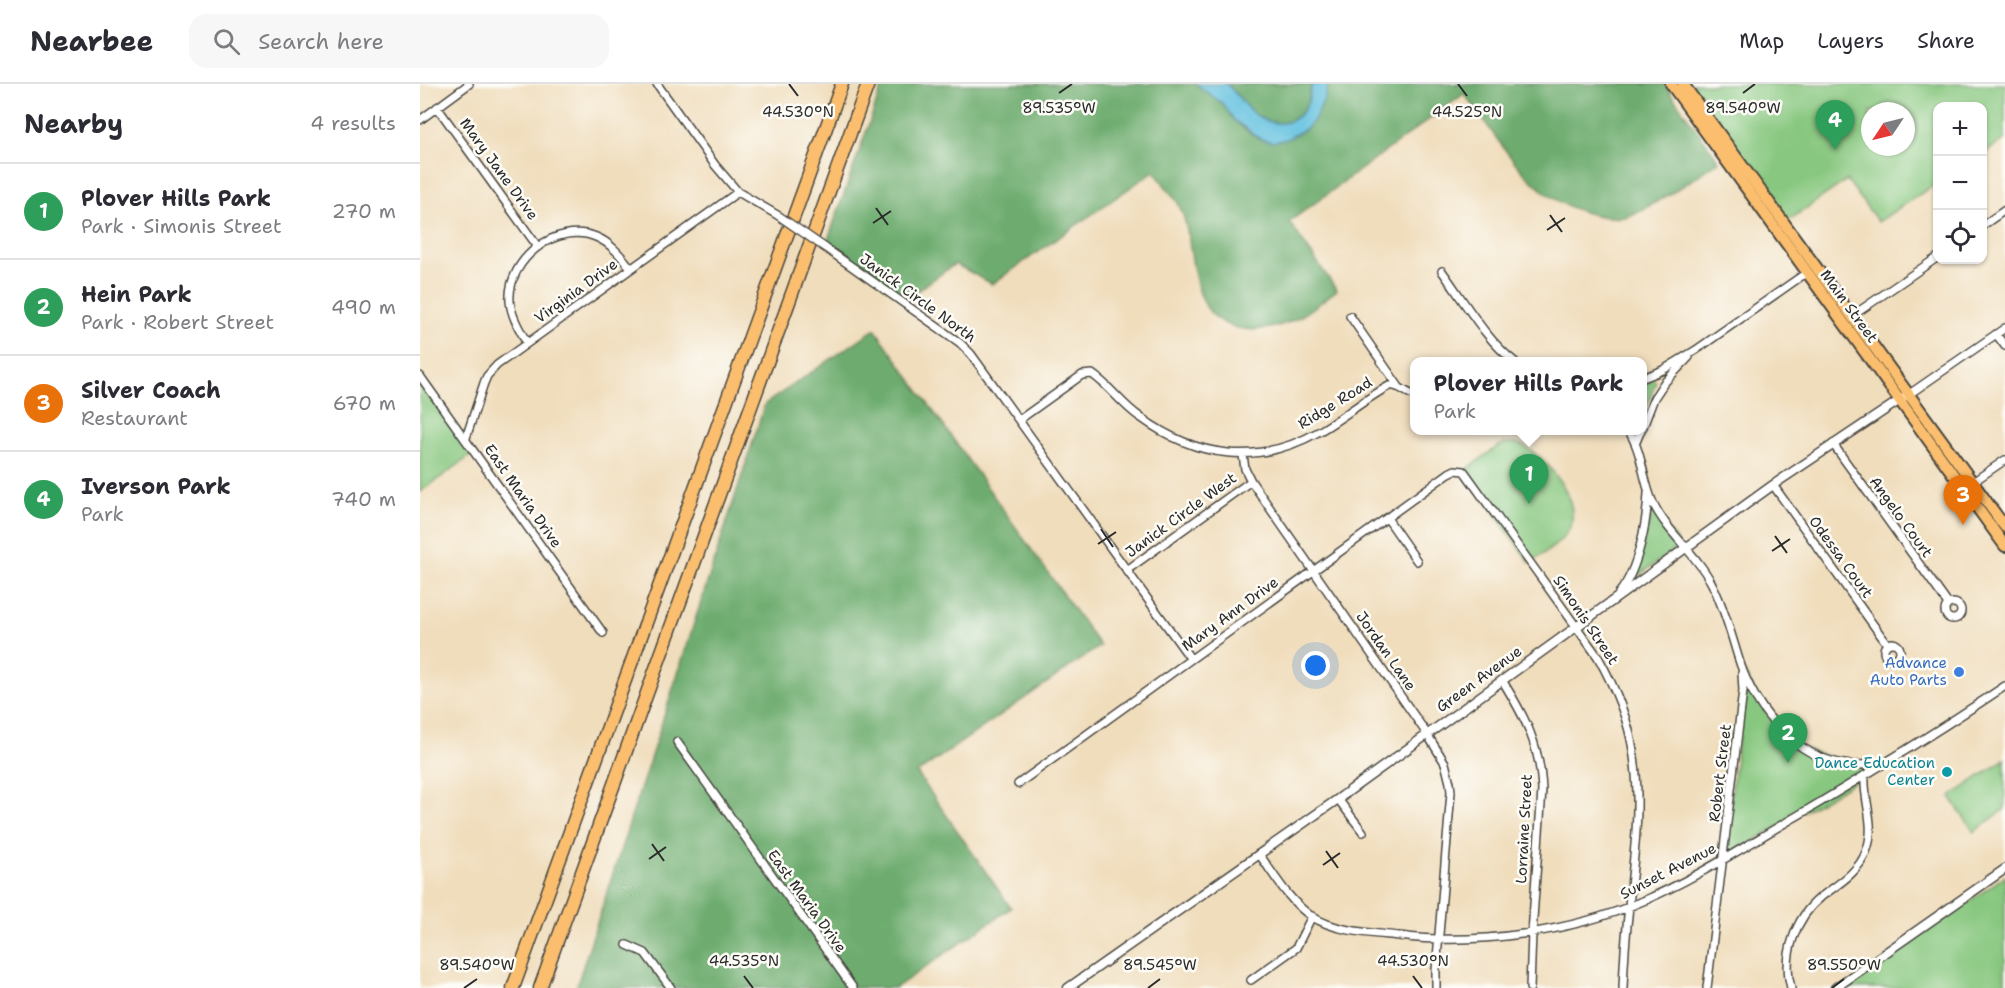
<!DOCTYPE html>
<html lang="en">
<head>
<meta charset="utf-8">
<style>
	:root { --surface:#fff; --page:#f7f7f7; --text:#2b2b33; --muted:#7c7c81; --line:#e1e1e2; --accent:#d1495b }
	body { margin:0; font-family:"Shantell Sans",sans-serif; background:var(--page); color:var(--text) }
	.controls { position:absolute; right:18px; top:18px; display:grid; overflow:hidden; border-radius:12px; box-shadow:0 2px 4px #0004 }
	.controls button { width:54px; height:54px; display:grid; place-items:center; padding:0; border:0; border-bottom:2px solid var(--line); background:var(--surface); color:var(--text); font:30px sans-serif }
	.compass { position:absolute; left:1441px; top:18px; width:54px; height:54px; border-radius:50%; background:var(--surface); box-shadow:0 2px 4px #0004; rotate:235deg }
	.you { position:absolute; left:896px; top:582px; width:21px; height:21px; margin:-15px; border:4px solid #fff; border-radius:50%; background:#1a73e8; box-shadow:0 0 0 9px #1a73e833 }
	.badge { display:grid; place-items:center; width:39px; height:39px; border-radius:50%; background:var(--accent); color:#fff; font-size:20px; font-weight:700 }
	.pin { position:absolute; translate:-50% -50px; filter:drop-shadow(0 2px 3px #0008) }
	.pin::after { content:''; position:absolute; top:32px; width:21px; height:18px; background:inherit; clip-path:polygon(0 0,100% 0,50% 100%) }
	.popup { position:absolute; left:990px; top:273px; width:237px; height:78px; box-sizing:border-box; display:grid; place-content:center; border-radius:12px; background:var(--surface); filter:drop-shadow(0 2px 4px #0005); font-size:20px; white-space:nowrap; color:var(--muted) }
	.popup b { font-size:22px; color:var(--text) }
	.popup::after { content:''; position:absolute; left:50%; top:100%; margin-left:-12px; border:12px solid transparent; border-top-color:var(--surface) }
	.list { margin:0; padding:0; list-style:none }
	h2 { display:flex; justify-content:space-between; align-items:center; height:78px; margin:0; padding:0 24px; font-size:26px }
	h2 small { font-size:20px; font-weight:400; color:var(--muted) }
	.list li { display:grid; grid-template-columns:39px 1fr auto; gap:18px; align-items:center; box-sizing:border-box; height:96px; padding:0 24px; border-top:2px solid var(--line) }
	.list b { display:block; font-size:22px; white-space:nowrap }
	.list p { margin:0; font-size:20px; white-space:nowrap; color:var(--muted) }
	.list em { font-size:20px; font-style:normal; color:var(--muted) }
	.icon { flex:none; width:33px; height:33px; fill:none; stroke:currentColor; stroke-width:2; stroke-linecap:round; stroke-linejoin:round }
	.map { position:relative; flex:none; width:1585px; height:904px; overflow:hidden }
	header { display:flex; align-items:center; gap:36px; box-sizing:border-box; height:84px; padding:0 30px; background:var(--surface); border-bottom:2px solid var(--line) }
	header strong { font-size:28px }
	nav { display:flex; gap:33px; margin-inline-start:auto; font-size:21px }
	.search { width:420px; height:54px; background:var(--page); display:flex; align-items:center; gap:15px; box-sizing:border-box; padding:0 21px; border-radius:18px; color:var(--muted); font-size:22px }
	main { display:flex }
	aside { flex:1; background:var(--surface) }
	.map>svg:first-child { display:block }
	.green { fill:#87c77f; stroke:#597955; stroke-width:1.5; fill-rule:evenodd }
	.forest { fill:#6dac6e; stroke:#4c6c4c; stroke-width:1.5 }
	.water { fill:#62c1e0; stroke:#467686; stroke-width:1.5 }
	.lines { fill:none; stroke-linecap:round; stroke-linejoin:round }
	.minor-casing { stroke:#494641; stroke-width:10 }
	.tertiary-casing { stroke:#494641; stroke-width:11 }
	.primary-casing { stroke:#494641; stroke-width:14 }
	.motorway-casing { stroke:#494641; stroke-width:15 }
	.minor { stroke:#fff; stroke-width:7 }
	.tertiary { stroke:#fff; stroke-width:8 }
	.primary { stroke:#fabe6e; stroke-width:10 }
	.motorway { stroke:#fabe6e; stroke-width:12 }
	.minor-bridge-casing { stroke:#494641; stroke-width:10; stroke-linecap:butt }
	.minor-bridge { stroke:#fff; stroke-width:7 }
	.ticks { fill:none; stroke:#2b2b2b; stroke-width:2 }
	.shop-dot { fill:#3f7fe0; stroke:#fdfcf7; stroke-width:2 }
	.culture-dot { fill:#0f9aa8; stroke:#fdfcf7; stroke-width:2 }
	.labels { text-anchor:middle; stroke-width:5; stroke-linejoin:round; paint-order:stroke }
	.street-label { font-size:15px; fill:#2b2b2b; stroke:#fdfcf7 }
	.shop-label { font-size:15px; fill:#366cbe; stroke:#fdfcf7; text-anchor:end }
	.culture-label { font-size:15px; fill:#0d838f; stroke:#fdfcf7; text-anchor:end }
	.ticks-label { font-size:15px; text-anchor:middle; fill:#2b2b2b; stroke:#fdfcf7; stroke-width:5; stroke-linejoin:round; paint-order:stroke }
</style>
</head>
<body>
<header>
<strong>Nearbee</strong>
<div class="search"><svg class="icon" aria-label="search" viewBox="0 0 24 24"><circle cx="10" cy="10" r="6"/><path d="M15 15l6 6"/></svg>Search here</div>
<nav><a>Map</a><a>Layers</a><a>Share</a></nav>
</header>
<main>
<aside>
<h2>Nearby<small>4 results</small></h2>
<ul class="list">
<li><span class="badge" style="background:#2e9e5b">1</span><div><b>Plover Hills Park</b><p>Park · Simonis Street</p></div><em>270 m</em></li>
<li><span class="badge" style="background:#2e9e5b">2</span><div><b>Hein Park</b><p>Park · Robert Street</p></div><em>490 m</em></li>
<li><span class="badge" style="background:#e8710a">3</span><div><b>Silver Coach</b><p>Restaurant</p></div><em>670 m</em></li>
<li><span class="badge" style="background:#2e9e5b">4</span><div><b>Iverson Park</b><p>Park</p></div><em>740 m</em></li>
</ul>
</aside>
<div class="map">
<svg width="1585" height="904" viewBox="0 0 1585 904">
	<rect width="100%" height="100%" fill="#fdfcf7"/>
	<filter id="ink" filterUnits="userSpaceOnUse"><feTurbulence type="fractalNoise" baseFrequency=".0167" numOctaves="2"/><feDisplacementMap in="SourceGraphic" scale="12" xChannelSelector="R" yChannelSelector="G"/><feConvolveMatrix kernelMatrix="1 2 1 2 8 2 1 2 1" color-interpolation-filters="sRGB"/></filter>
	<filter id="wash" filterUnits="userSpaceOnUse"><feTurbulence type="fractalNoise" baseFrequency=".008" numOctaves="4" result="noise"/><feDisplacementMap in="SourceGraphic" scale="24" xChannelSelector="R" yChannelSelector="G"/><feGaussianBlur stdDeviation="1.35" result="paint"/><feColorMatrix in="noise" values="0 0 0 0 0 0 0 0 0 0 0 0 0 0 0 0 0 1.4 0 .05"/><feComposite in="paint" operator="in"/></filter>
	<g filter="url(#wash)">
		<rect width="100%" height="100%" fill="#f0ddbc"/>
		<path class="green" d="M1263 0H1585V55L1563 70 1562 22H1518L1517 99 1458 138 1427 96 1365 139ZM1450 27H1486V63H1450Z
			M1234 295 1236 298 1223 332V298Z
			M0 297 53 370 0 408Z
			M1085 359C1090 359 1094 358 1099 360 1124 369 1164 418 1149 445 1141 460 1124 469 1110 479L1044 387 1077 363Z
			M1233 426 1258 459 1259 463 1216 493 1213 491 1229 441Z
			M1322 584 1348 631 1380 663 1436 682 1471 676 1303 775 1319 649Z
			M1585 675V725L1554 748 1530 713Z
			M1585 792V904H1428Z"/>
		<path class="forest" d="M463 0H776C785 6 794 12 802 19 807 25 810 33 816 38 838 57 851 63 878 49 895 40 904 19 908 0H1244L1299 77C1274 94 1249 113 1221 126 1216 128 1209 132 1204 133 1192 135 1179 132 1167 129 1105 112 1081 55 1044 10L869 138 917 206C901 218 885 232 867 239 834 251 795 249 781 212 770 186 772 157 763 131L758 119 734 87 572 200 535 180 487 214 407 158Z
			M806 0H892C890 7 889 17 886 23 872 44 850 43 832 28 823 20 816 8 806 0Z
			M455 245 680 562 497 689 591 824 475 904H156L345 320Z"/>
		<path class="water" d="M776 0H806C816 8 823 20 832 28 850 43 872 44 886 23 889 17 890 7 892 0H908L905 13 894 36 887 44 867 55 853 58 841 55 814 36 802 19Z"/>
	</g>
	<g filter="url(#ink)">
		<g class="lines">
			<g class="minor-casing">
				<path id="minor" d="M237 0 295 81 318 108 359 132
					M17 23 118 163
					M0 36 49 0
					M1562 142 1585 126
					M404 163 540 259 551 270 770 574
					M1022 187C1044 217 1065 255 1095 278
					M930 232 979 303
					M1432 232 1518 173
					M1576 250 1585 262
					M107 259C100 246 91 232 90 217 87 175 137 137 176 153 191 159 201 172 211 184
					M0 292 183 549
					M1223 294 1243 286 1276 266 1386 189
					M1488 311 1585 244
					M599 336 662 291 672 290C690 302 702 321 720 333 776 374 838 383 900 347 924 333 945 315 969 302 980 300 985 310 995 311
					M1223 343 1234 314 1244 299 1269 273
					M1208 346C1223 368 1222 395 1233 419 1248 450 1277 470 1292 500 1306 527 1312 555 1321 582 1342 641 1396 694 1463 678
					M46 354 64 299 67 292 77 281 318 108
					M1216 358 1221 346
					M1413 360 1528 520
					M823 371 825 385 831 397 1007 650 1025 679 1030 699 1031 708 1016 886V904
					M1550 400 1585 376
					M1353 401 1467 560
					M967 434 997 477
					M707 486 831 397
					M1199 509C1218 487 1227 438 1228 409
					M1525 527a8 8 0 1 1 16 0a8 8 0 1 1-16 0Z
					M1464 567a8 8 0 1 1 16 0a8 8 0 1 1-16 0Z
					M1082 596C1105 633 1120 661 1122 706L1112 849 1110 904
					M257 658 433 904
					M598 700 1029 389 1035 386 1044 387 1178 573C1194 602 1208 633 1213 666 1222 718 1214 770 1209 822 1206 849 1204 877 1203 904
					M918 715 943 748
					M839 770C855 792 868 816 891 832 916 848 950 849 979 852 1056 862 1152 848 1223 817 1275 795 1328 760 1377 732 1448 690 1517 648 1585 602
					M207 861 225 869 251 904
					M831 896 876 864 892 832
					M1287 904 1323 607 1322 589
					M1371 904C1362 872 1375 834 1401 813 1418 800 1438 789 1446 768 1457 740 1443 719 1445 691"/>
			</g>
			<g class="tertiary-casing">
				<path id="tertiary" d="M648 904 918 715 1353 401 1483 314
					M1415 904 1585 785"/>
			</g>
			<g class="primary-casing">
				<path id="primary" d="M1251 0 1585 462
					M1263 0 1585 443"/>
			</g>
			<g class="motorway-casing">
				<path id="motorway" d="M93 904 422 0
					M120 904 448 0"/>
			</g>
			<use href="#minor" class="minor"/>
			<use href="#tertiary" class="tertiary"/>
			<use href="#primary" class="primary"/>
			<use href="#motorway" class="motorway"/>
			<g class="minor-bridge-casing">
				<path id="minor-bridge" d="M359 132 404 163"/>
			</g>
			<use href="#minor-bridge" class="minor-bridge"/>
		</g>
	</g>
	<path class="ticks" d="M369 0 378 12M1038 0 1047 12M639 9 652 0M1323 9 1335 0M456 124 468 141M1130 131 1142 148M453 139 471 127M1127 146 1145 134M681 445 693 463M1355 452 1367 469M678 460 696 448M1352 467 1370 455M232 760 244 777M906 767 918 784M229 775 246 763M903 781 920 769M324 892 333 904M993 892 1002 904M44 904 57 895M728 904 740 895M1412 904 1424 895"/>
	<circle class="shop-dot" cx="1539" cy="588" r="6"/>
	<circle class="culture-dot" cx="1527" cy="688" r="6"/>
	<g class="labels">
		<g class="street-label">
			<text transform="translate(79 85) rotate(54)" y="5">Mary Jane Drive</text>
			<text transform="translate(156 207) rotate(-36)" y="5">Virginia Drive</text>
			<text transform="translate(498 214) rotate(36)" y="5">Janick Circle North</text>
			<text transform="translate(1429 222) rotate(54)" y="5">Main Street</text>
			<text transform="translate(915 319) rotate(-32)" y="5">Ridge Road</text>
			<text transform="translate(103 412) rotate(55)" y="5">East Maria Drive</text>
			<text transform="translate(761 431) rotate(-36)" y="5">Janick Circle West</text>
			<text transform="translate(1481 433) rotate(54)" y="5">Angelo Court</text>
			<text transform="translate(1421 473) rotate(54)" y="5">Odessa Court</text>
			<text transform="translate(810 530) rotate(-36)" y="5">Mary Ann Drive</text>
			<text transform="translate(1166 536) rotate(56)" y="5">Simonis Street</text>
			<text transform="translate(966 567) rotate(55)" y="5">Jordan Lane</text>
			<text transform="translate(1059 595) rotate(-36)" y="5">Green Avenue</text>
			<text transform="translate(1300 689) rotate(-83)" y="5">Robert Street</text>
			<text transform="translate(1104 745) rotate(-87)" y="5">Lorraine Street</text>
			<text transform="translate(1248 787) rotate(-27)" y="5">Sunset Avenue</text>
			<text transform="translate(387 817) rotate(54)" y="5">East Maria Drive</text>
		</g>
		<g class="shop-label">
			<text x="1527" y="584">Advance<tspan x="1527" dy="17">Auto Parts</tspan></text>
		</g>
		<g class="culture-label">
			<text x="1515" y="684">Dance Education<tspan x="1515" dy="17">Center</tspan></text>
		</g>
	</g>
	<g class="ticks-label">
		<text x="639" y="29">89.535°W</text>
		<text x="1323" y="29">89.540°W</text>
		<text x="1047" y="33">44.525°N</text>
		<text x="378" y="33">44.530°N</text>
		<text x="324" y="882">44.535°N</text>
		<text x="993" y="882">44.530°N</text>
		<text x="57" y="886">89.540°W</text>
		<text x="740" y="886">89.545°W</text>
		<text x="1424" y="886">89.550°W</text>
	</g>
</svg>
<div class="controls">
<button>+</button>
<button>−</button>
<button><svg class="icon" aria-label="locate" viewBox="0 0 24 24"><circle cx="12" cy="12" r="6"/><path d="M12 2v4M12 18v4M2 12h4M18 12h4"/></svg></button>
</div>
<svg class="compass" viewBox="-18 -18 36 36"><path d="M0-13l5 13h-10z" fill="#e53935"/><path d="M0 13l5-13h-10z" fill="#7c7c81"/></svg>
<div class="you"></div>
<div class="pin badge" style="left:1109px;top:420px;background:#2e9e5b">1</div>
<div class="popup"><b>Plover Hills Park</b>Park</div>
<div class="pin badge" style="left:1368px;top:679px;background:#2e9e5b">2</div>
<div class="pin badge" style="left:1543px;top:441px;background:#e8710a">3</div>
<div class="pin badge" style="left:1415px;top:66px;background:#2e9e5b">4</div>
</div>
</main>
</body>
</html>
